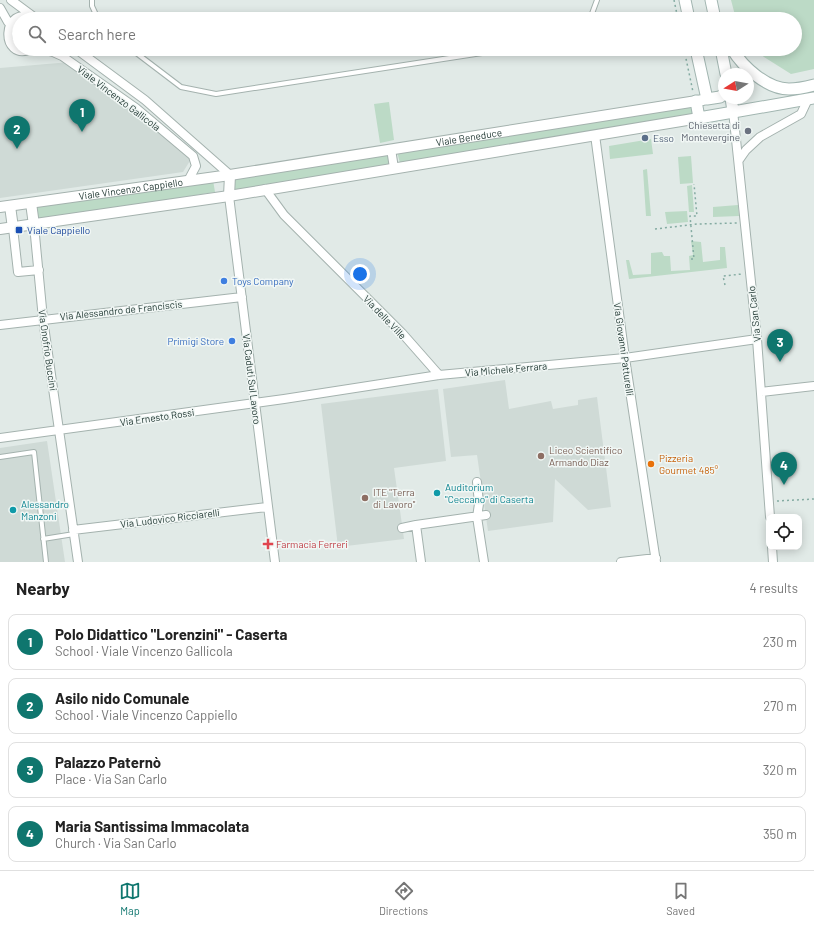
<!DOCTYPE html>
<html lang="en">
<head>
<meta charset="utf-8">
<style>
	:root { --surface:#fff; --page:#f6f6f6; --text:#222; --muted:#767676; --line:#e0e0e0; --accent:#0f766e }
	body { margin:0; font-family:Barlow,sans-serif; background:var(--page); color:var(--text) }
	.controls { position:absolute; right:12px; bottom:12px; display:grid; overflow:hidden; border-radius:8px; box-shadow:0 2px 10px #0003 }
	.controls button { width:36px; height:36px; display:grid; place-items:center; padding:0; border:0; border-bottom:1px solid var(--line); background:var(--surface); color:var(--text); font:20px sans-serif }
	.compass { position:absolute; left:718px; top:68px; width:36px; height:36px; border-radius:50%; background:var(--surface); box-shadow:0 2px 10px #0003; rotate:259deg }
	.you { position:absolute; left:360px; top:274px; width:14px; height:14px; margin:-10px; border:3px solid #fff; border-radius:50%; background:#1a73e8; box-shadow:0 0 0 6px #1a73e833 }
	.badge { display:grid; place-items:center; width:26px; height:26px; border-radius:50%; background:var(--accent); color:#fff; font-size:13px; font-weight:700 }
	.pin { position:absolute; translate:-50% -33px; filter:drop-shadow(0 1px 2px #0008) }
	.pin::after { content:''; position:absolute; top:21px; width:14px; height:12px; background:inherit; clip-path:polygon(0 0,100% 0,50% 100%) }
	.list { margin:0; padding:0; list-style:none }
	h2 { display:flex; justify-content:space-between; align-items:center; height:52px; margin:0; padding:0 16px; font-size:17px }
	h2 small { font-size:13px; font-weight:400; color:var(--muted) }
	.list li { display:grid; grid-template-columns:26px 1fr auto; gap:12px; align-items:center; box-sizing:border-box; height:56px; margin:0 8px 8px; padding:0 8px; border:1px solid var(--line); border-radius:8px }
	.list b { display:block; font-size:15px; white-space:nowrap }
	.list p { margin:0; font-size:13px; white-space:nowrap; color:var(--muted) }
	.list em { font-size:13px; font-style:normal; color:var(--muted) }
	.icon { flex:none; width:22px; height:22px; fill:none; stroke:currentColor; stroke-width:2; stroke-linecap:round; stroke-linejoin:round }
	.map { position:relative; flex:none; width:814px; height:562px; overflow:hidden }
	.search { position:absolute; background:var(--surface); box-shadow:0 2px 10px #0003; left:12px; right:12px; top:12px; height:44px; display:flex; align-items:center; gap:10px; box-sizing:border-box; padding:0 14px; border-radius:22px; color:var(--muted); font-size:15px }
	.sheet { height:308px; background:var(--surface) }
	nav { display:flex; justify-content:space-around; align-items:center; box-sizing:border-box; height:56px; border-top:1px solid var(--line); background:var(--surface); font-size:11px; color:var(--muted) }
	nav a { display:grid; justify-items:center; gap:2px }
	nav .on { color:var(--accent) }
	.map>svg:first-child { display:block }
	.built { fill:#cfdad6 }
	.green { fill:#bcdac6 }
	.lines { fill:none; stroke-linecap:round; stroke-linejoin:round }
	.service-casing { stroke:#a4b2ae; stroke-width:6 }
	.minor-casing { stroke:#a4b2ae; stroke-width:10 }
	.tertiary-casing { stroke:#a4b2ae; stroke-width:12 }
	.secondary-casing { stroke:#a1b5b0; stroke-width:13 }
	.path { stroke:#84aba2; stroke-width:1.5; stroke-dasharray:2 3; stroke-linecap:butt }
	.service { stroke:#fff; stroke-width:4 }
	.minor { stroke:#fff; stroke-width:8 }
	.tertiary { stroke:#fff; stroke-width:10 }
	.secondary { stroke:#fff; stroke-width:11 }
	.worship-dot { fill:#6b7280; stroke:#f1f7f5; stroke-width:1.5 }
	.service-dot { fill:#5c6f8a; stroke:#f1f7f5; stroke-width:1.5 }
	.transit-dot { fill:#1a4fb4; stroke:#f1f7f5; stroke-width:1.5 }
	.shop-dot { fill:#3f7fe0; stroke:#f1f7f5; stroke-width:1.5 }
	.education-dot { fill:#8d6e63; stroke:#f1f7f5; stroke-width:1.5 }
	.food-dot { fill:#e8710a; stroke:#f1f7f5; stroke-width:1.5 }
	.culture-dot { fill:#0f9aa8; stroke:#f1f7f5; stroke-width:1.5 }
	.health-dot { fill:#e0444e; stroke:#f1f7f5; stroke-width:1.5 }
	.labels { text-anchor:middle; stroke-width:3; stroke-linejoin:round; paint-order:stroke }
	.street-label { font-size:10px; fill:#233a35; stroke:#f1f7f5 }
	.worship-label { font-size:10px; fill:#5b616d; stroke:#f1f7f5; text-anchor:end }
	.service-label { font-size:10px; fill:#4e5e75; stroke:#f1f7f5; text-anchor:start }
	.transit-label { font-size:10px; fill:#164399; stroke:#f1f7f5; text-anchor:start }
	.shop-label { font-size:10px; fill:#366cbe; stroke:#f1f7f5; text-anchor:start }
	.education-label { font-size:10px; fill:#785e54; stroke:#f1f7f5; text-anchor:start }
	.food-label { font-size:10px; fill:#c56008; stroke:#f1f7f5; text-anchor:start }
	.culture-label { font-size:10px; fill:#0d838f; stroke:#f1f7f5; text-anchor:start }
	.health-label { font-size:10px; fill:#be3a42; stroke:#f1f7f5; text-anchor:start }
</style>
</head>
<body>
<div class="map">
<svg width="814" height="562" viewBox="0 0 814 562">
	<rect width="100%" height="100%" fill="#e1eae7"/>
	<path class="built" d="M70 62 193 156 183 172 0 198V68Z
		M505 380 509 409 551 401 553 409 578 405V400L597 397 611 507 588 510 555 479 553 522 488 531 477 455 451 457 443 389Z
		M438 389 446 461 394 468 404 539 338 547 321 404Z
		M47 441 65 562H0V448Z"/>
	<path class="green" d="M731 0H814V69L791 74 764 57 755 49H795V19H736Z
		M19 24V45L14 43 10 33 12 29Z
		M389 102 394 140 380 143 374 104Z
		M692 105 694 115 400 163 397 152Z
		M651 139 653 154 610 159 609 146Z
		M389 154V165L234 191V179Z
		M691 156 693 183 680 184 678 157Z
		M647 169 651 216H646L643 170Z
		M213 180 215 192 37 221 36 207Z
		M692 185 694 212H689L687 186Z
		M738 205 739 216 713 217V207Z
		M687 211 688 222 667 224 665 212Z
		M691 241 701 242 703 262 720 260V247H725L727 268 629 279 626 260H629L633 275 651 274V253L662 252 664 256H670L671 271 690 270 689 256 693 255Z"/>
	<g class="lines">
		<g class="service-casing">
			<path id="service" d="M92 0V6L98 19
				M590 19 597 0
				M131 49 181 87 216 94 508 49
				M0 457 34 452 46 562
				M43 539 74 534"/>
		</g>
		<g class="minor-casing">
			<path id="minor" d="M11 0 34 17
				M0 8 8 22
				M31 49C0 63 0 2 36 19
				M40 49 53 52 62 56 136 108 193 156 196 166 189 179
				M76 49 145 100 230 175
				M733 111 757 339 770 517
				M595 135 625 358 656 562
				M391 149 394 168
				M739 160 746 150 760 137 801 114 808 99
				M265 189 284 215 402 333 439 375
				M229 196 275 562
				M34 225 43 319 78 562
				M13 228 18 272 39 270
				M0 325 242 297
				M761 392 814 386
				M0 438 284 399 439 375 625 358 757 339
				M477 482 479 504 477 517 484 562
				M402 528 416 525
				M73 530 267 507
				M772 547 773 562
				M421 562 416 525 486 515
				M621 562 656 558"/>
		</g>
		<g class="tertiary-casing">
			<g id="tertiary">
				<path d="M229 196 230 175"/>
				<path d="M31 203 34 225"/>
				<path d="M10 206 13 228"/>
				<path id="s1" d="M0 207 230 175 703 100"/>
				<path d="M0 229 229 196 699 118"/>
			</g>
		</g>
		<g class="secondary-casing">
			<path id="secondary" d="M685 0 689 19
				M711 0 715 19
				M696 49 707 99
				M721 49 726 74
				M732 49C743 67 767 89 789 89 797 89 806 87 814 85
				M731 98 733 111
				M707 99 720 97 724 94
				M696 101 699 118 814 98"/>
		</g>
		<path class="path" d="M674 0 678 19
			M684 49 693 92
			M655 229 697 224 737 223
			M691 259H694L690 216H697L694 184
			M725 285 723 276 742 274
			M777 501 814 499"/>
		<use href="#service" class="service"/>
		<use href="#minor" class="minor"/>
		<use href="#tertiary" class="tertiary"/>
		<use href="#secondary" class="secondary"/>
	</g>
	<circle class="worship-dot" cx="748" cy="131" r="4"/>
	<circle class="service-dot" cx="645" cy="138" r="4"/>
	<rect class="transit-dot" x="15" y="226" width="8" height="8" rx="2"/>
	<g class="shop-dot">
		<circle cx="224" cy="281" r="4"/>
		<circle cx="232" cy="341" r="4"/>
	</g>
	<g class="education-dot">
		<circle cx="541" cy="456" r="4"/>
		<circle cx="365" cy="498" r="4"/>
	</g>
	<circle class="food-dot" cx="651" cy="464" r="4"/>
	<g class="culture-dot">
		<circle cx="437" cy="493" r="4"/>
		<circle cx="13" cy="510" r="4"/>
	</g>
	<path class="health-dot" d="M266 538h4v4h4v4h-4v4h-4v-4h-4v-4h4z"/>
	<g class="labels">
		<g class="street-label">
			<text transform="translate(119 98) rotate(37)" y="4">Viale Vincenzo Gallicola</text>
			<text dy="4" stroke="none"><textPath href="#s1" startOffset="474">Viale Beneduce</textPath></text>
			<text dy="4" stroke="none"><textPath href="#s1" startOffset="132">Viale Vincenzo Cappiello</textPath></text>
			<text transform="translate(121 310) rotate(-6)" y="4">Via Alessandro de Franciscis</text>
			<text transform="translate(754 314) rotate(-96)" y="4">Via San Carlo</text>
			<text transform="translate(385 317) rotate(46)" y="4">Via delle Ville</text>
			<text transform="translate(624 349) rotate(82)" y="4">Via Giovanni Patturelli</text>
			<text transform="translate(48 350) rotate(82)" y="4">Via Onofrio Buccini</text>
			<text transform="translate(506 369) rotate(-5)" y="4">Via Michele Ferrara</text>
			<text transform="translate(252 379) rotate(83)" y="4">Via Caduti Sul Lavoro</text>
			<text transform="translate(157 417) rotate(-8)" y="4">Via Ernesto Rossi</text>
			<text transform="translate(170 518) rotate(-7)" y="4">Via Ludovico Ricciarelli</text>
		</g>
		<g class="worship-label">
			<text x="740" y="129">Chiesetta di<tspan x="740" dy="12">Montevergine</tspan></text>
		</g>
		<g class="service-label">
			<text x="653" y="142">Esso</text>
		</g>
		<g class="transit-label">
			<text x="27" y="234">Viale Cappiello</text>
		</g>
		<g class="shop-label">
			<text x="232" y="285">Toys Company</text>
			<text x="224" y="345" text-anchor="end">Primigi Store</text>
		</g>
		<g class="education-label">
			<text x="549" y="454">Liceo Scientifico<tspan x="549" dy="12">Armando Diaz</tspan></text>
			<text x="373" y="496">ITE "Terra<tspan x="373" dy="12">di Lavoro"</tspan></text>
		</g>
		<g class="food-label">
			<text x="659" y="462">Pizzeria<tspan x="659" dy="12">Gourmet 485°</tspan></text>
		</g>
		<g class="culture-label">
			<text x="445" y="491">Auditorium<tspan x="445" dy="12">"Ceccano" di Caserta</tspan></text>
			<text x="21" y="508">Alessandro<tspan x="21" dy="12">Manzoni</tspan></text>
		</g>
		<g class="health-label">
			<text x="276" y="548">Farmacia Ferreri</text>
		</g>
	</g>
</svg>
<div class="controls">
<button><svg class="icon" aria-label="locate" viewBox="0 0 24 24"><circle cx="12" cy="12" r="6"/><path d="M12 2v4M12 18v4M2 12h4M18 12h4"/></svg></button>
</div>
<svg class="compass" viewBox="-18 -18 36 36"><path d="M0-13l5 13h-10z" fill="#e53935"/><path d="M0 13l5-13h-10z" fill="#767676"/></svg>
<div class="you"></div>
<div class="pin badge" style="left:82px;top:132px">1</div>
<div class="pin badge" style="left:17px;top:149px">2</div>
<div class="pin badge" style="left:780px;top:362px">3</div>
<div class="pin badge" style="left:784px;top:485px">4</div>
<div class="search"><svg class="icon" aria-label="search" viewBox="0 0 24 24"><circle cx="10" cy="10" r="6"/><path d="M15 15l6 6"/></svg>Search here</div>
</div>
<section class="sheet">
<h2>Nearby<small>4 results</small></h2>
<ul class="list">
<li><span class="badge">1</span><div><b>Polo Didattico &quot;Lorenzini&quot; - Caserta</b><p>School · Viale Vincenzo Gallicola</p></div><em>230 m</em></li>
<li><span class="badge">2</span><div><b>Asilo nido Comunale</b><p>School · Viale Vincenzo Cappiello</p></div><em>270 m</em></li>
<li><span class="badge">3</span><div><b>Palazzo Paternò</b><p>Place · Via San Carlo</p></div><em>320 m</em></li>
<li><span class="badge">4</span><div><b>Maria Santissima Immacolata</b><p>Church · Via San Carlo</p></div><em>350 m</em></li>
</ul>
</section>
<nav>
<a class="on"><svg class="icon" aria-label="map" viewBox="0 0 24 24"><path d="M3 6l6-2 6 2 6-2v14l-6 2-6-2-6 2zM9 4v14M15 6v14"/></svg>Map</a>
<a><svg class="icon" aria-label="directions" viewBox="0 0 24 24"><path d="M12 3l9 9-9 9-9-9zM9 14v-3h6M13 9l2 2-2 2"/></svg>Directions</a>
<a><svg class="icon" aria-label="saved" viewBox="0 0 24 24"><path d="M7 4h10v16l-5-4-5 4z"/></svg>Saved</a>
</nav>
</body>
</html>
